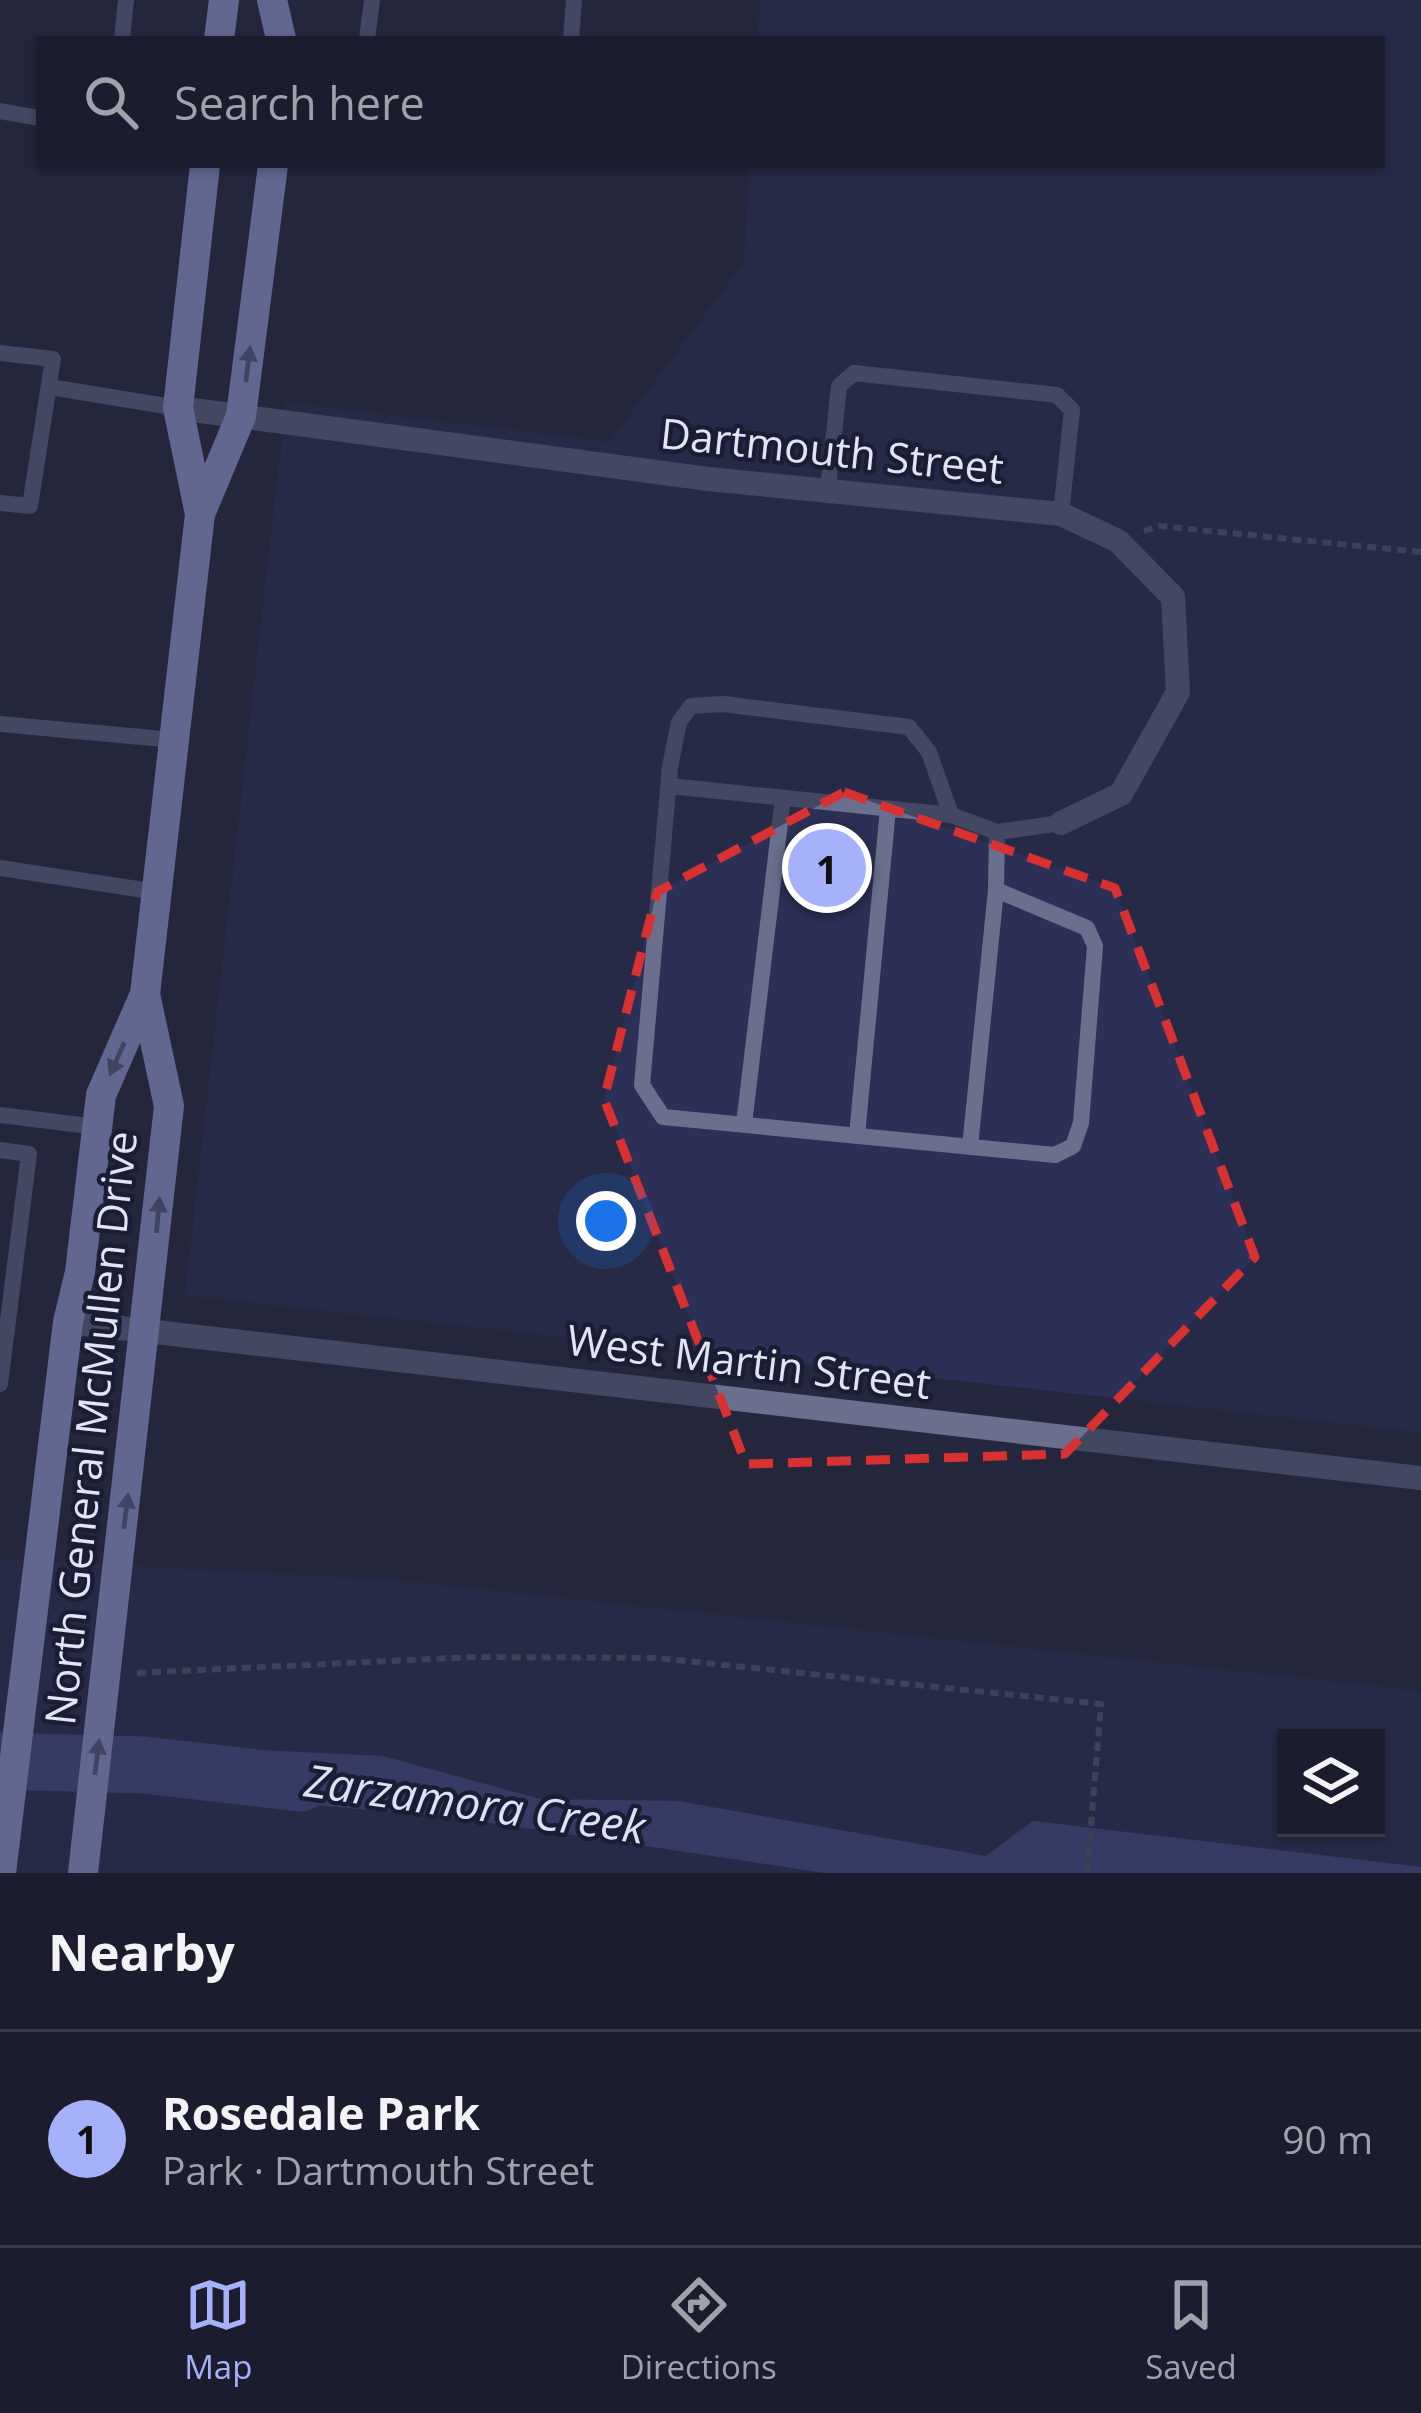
<!DOCTYPE html>
<html lang="en">
<head>
<meta charset="utf-8">
<style>
	:root { --surface:#1b1d2e; --page:#282a3a; --text:#f1f3f6; --muted:#a0a2aa; --line:#393b4a; --accent:#a6b1fc }
	body { margin:0; font-family:"Open Sans",sans-serif; background:var(--page); color:var(--text) }
	.controls { position:absolute; right:36px; bottom:36px; display:grid; overflow:hidden; border-radius:0px; box-shadow:0 3px 9px #0004 }
	.controls button { width:108px; height:108px; display:grid; place-items:center; padding:0; border:0; border-bottom:3px solid var(--line); background:var(--surface); color:var(--text); font:60px sans-serif }
	.you { position:absolute; left:606px; top:1221px; width:42px; height:42px; margin:-30px; border:9px solid #fff; border-radius:50%; background:#1a73e8; box-shadow:0 0 0 18px #1a73e833 }
	.badge { display:grid; place-items:center; width:78px; height:78px; border-radius:50%; background:var(--accent); color:#111; font-size:39px; font-weight:700 }
	.pin { position:absolute; translate:-50% -50%; border:6px solid #fff; box-shadow:0 3px 12px #0006 }
	.list { margin:0; padding:0; list-style:none }
	h2 { display:flex; justify-content:space-between; align-items:center; height:156px; margin:0; padding:0 48px; font-size:51px }
	h2 small { font-size:39px; font-weight:400; color:var(--muted) }
	.list li { display:grid; grid-template-columns:78px 1fr auto; gap:36px; align-items:center; box-sizing:border-box; height:216px; padding:0 48px; border-top:3px solid var(--line) }
	.list b { display:block; font-size:45px; white-space:nowrap }
	.list p { margin:0; font-size:39px; white-space:nowrap; color:var(--muted) }
	.list em { font-size:39px; font-style:normal; color:var(--muted) }
	.icon { flex:none; width:66px; height:66px; fill:none; stroke:currentColor; stroke-width:2; stroke-linecap:round; stroke-linejoin:round }
	.map { position:relative; flex:none; width:1421px; height:1873px; overflow:hidden }
	.search { position:absolute; background:var(--surface); box-shadow:0 3px 9px #0004; left:36px; right:36px; top:36px; height:132px; display:flex; align-items:center; gap:30px; box-sizing:border-box; padding:0 42px; border-radius:0px; color:var(--muted); font-size:45px }
	.sheet { height:372px; background:var(--surface) }
	nav { display:flex; justify-content:space-around; align-items:center; box-sizing:border-box; height:168px; border-top:3px solid var(--line); background:var(--surface); font-size:33px; color:var(--muted) }
	nav a { display:grid; justify-items:center; gap:6px }
	nav .on { color:var(--accent) }
	.map>svg:first-child { display:block }
	.green { fill:#2c3056; fill-rule:evenodd }
	.water { fill:#4d5498 }
	.lines { fill:none; stroke-linecap:round; stroke-linejoin:round }
	.river { stroke:#4d5498; stroke-width:57 }
	.path { stroke:#5f6276; stroke-width:6; stroke-dasharray:9 6; stroke-linecap:butt }
	.service { stroke:#6a6f8e; stroke-width:16 }
	.minor { stroke:#6a6f8e; stroke-width:24 }
	.tertiary { stroke:#6a6f8e; stroke-width:24 }
	.primary { stroke:#abb5f6; stroke-width:30 }
	.oneway { fill:#626994 }
	.marked { fill:none; stroke:#d73132; stroke-width:9; stroke-dasharray:24 15; stroke-linejoin:round }
	.labels { text-anchor:middle; stroke-width:9; stroke-linejoin:round; paint-order:stroke }
	.street-label { font-size:42px; fill:#e1e4f3; stroke:#1a1d33 }
	.water-label { font-size:45px; font-style:italic; fill:#dde1f6; stroke:#1a1d33 }
</style>
</head>
<body>
<div class="map">
<svg width="1421" height="1873" viewBox="0 0 1421 1873">
	<rect width="100%" height="100%" fill="#24273d"/>
	<path class="green" d="M760 0H1421V1432L185 1295 286 403 610 442 744 263 750 165H1382V39H758Z
		M0 1559 403 1581 1421 1691V1873H0ZM1286 1738H1376V1828H1286Z"/>
	<path class="water" d="M241 1749 383 1756 540 1799 678 1801 986 1856 1033 1821 1421 1867V1873H825L446 1816 227 1798 226 1776Z"/>
	<g class="lines">
		<path class="river" d="M0 1761 144 1765 301 1783"/>
		<path class="path" d="M1144 531 1159 526 1421 552
			M137 1673 474 1657 657 1658 1101 1704 1087 1873"/>
		<path class="service" d="M122 39 126 0
			M367 39 372 0
			M571 39 574 0
			M0 111 39 118
			M0 353 53 359 30 506 0 503
			M50 387 178 408
			M828 489 839 386 854 373 1057 395 1072 410 1061 514
			M0 724 174 740
			M669 786 951 815
			M997 832 996 890 1087 928 1095 946 1081 1123 1073 1146 1055 1155 663 1117 642 1085 670 767 679 722 691 706 723 704 909 727 929 752 951 815 997 832 1061 823
			M0 868 157 892
			M0 1115 97 1127
			M744 1124 783 798
			M857 1135 888 809
			M970 1147 996 890
			M0 1150 29 1154 0 1384"/>
		<path class="minor" d="M178 408 708 479 1061 514 1118 541 1173 597 1178 692 1121 794 1061 823"/>
		<path class="tertiary" d="M68 1322 1421 1478"/>
		<path class="primary" d="M272 0 281 39
			M219 39 224 0
			M200 514 178 408 205 165
			M1 1873 68 1322 80 1272 101 1095 145 994 200 514 241 416 273 165
			M83 1873 169 1106 145 994"/>
	</g>
	<defs><path id="oneway-solid" d="M-6-.8H1V-3.2L6.5 0L1 3.2V.8H-6Z" transform="scale(3)"/></defs>
	<g class="oneway">
		<use href="#oneway-solid" transform="translate(248 364) rotate(-83)"/>
		<use href="#oneway-solid" transform="translate(117 1059) rotate(114)"/>
		<use href="#oneway-solid" transform="translate(158 1215) rotate(-85)"/>
		<use href="#oneway-solid" transform="translate(126 1511) rotate(-83)"/>
		<use href="#oneway-solid" transform="translate(97 1757) rotate(-83)"/>
	</g>
	<path d="M0 0H1421V1873H0ZM844 792 1115 888 1255 1257 1065 1454 746 1464 604 1099 657 892Z" fill="#24273d" fill-opacity=".55" fill-rule="evenodd"/>
	<path class="marked" d="M844 792 1115 888 1255 1257 1065 1454 746 1464 604 1099 657 892Z"/>
	<g class="labels">
		<g class="street-label">
			<text transform="translate(832 451) rotate(6)" y="15">Dartmouth Street</text>
			<text transform="translate(749 1362) rotate(7)" y="15">West Martin Street</text>
			<text transform="translate(91 1428) rotate(-84)" y="15">North General McMullen Drive</text>
		</g>
		<g class="water-label">
			<text transform="translate(475 1804) rotate(8)" y="16">Zarzamora Creek</text>
		</g>
	</g>
</svg>
<div class="controls">
<button><svg class="icon" aria-label="layers" viewBox="0 0 24 24"><path d="M12 4l9 5-9 5-9-5zM3 14l9 5 9-5"/></svg></button>
</div>
<div class="you"></div>
<div class="pin badge" style="left:827px;top:868px">1</div>
<div class="search"><svg class="icon" aria-label="search" viewBox="0 0 24 24"><circle cx="10" cy="10" r="6"/><path d="M15 15l6 6"/></svg>Search here</div>
</div>
<section class="sheet">
<h2>Nearby<small></small></h2>
<ul class="list">
<li><span class="badge">1</span><div><b>Rosedale Park</b><p>Park · Dartmouth Street</p></div><em>90 m</em></li>
</ul>
</section>
<nav>
<a class="on"><svg class="icon" aria-label="map" viewBox="0 0 24 24"><path d="M3 6l6-2 6 2 6-2v14l-6 2-6-2-6 2zM9 4v14M15 6v14"/></svg>Map</a>
<a><svg class="icon" aria-label="directions" viewBox="0 0 24 24"><path d="M12 3l9 9-9 9-9-9zM9 14v-3h6M13 9l2 2-2 2"/></svg>Directions</a>
<a><svg class="icon" aria-label="saved" viewBox="0 0 24 24"><path d="M7 4h10v16l-5-4-5 4z"/></svg>Saved</a>
</nav>
</body>
</html>
